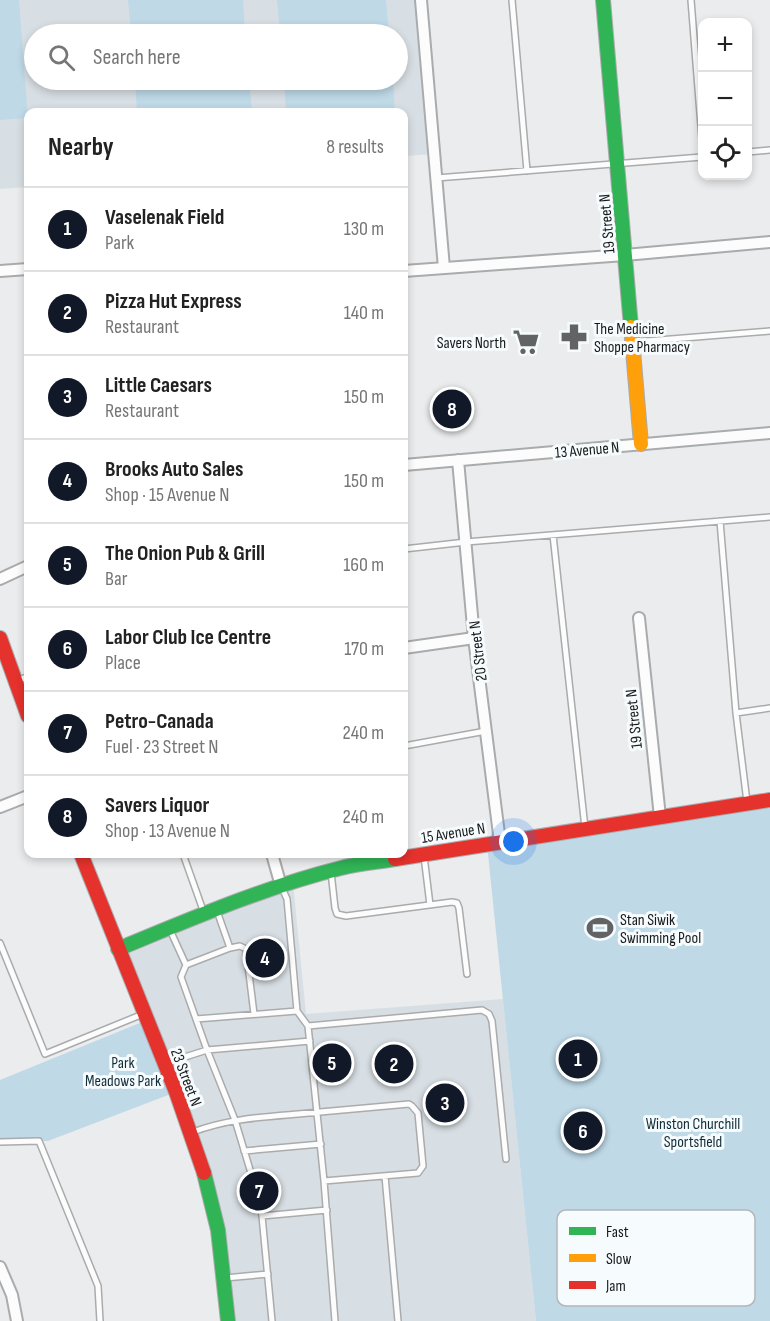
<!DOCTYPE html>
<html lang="en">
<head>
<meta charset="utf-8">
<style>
	:root { --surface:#fff; --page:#f2f2f2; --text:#222; --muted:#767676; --line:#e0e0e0; --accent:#111827 }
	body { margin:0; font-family:"Sofia Sans Condensed",sans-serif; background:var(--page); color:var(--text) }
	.controls { position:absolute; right:18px; top:18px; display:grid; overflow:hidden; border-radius:12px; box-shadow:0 3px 9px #0003 }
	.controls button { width:54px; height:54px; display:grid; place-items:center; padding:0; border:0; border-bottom:2px solid var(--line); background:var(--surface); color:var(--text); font:30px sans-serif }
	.you { position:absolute; left:514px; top:842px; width:21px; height:21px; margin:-15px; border:4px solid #fff; border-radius:50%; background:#1a73e8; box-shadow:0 0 0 9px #1a73e833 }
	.badge { display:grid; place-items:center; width:39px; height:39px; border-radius:50%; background:var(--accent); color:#fff; font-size:20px; font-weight:700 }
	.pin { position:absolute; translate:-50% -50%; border:3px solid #fff; box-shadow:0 2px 6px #0006 }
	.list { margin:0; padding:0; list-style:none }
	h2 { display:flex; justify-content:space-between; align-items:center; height:78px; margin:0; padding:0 24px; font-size:26px }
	h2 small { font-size:20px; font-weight:400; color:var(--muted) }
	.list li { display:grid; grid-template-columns:39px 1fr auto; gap:18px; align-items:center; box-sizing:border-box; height:84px; padding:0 24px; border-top:2px solid var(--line) }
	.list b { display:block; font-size:22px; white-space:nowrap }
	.list p { margin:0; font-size:20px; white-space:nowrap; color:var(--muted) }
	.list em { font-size:20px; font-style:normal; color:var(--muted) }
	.icon { flex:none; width:33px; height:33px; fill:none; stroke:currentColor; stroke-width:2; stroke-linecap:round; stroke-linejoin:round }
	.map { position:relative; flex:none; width:770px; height:1321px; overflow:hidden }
	.search { position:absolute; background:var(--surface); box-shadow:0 3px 9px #0003; left:24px; top:24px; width:384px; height:66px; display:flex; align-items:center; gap:15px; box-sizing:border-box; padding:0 21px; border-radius:33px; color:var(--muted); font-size:22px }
	.panel { position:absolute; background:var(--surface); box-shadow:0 3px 9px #0003; left:24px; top:108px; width:384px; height:750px; border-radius:12px }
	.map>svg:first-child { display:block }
	.built { fill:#d8dfe4; fill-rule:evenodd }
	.park { fill:#bfd9e7 }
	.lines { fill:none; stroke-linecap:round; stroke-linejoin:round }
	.lane-casing { stroke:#aaabac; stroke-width:8 }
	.street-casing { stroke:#aaabac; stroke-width:14 }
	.fast-casing { stroke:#aaabac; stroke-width:16 }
	.slow-casing { stroke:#aaabac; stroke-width:16 }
	.jam-casing { stroke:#aaabac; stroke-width:16 }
	.lane { stroke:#fcfcfc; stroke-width:5 }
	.street { stroke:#fcfcfc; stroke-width:10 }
	.fast { stroke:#30b455; stroke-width:14 }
	.slow { stroke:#ff9f0a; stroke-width:14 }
	.jam { stroke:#e5322d; stroke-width:14 }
	.labels { text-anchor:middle; stroke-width:6; stroke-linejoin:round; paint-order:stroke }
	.street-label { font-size:16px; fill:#18191a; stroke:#f6fbfd }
	.poi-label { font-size:16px; fill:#18191a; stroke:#f6fbfd; text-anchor:start }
	.park-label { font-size:16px; fill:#122d3a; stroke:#f6fbfd }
	.key { fill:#f6fbfd; stroke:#b3b7b9; stroke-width:1.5 }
	.key-label { font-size:16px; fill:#18191a }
</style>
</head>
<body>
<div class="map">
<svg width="770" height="1321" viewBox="0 0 770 1321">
	<rect width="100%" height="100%" fill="#eaecee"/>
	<path class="built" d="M0 0H421L434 154 404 156V112H28V187L0 189ZM34 34H398V80H34Z
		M293 883 306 1014 503 999 536 1321H228L218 1230 118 949Z"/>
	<path class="park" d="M0 0H19L28 118 0 120Z
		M128 0H243L245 34H131Z
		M277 0H386L389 34H280Z
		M135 80H249L252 112H137Z
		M284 80H393L395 112H286Z
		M770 800V1321H536L487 844Z
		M147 1020 176 1092 48 1141 0 1142V1080Z"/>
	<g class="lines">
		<g class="lane-casing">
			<path id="lane" d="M512 0 527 171
				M691 0 702 139
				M748 152 770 150
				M436 178 702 157
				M634 342 770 331
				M720 521 736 713 747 802
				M553 535 585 828
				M404 549 466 542 770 517
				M16 682 28 676
				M736 713 770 708
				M404 746 486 731
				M183 854 204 913
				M424 856 430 905
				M331 872 335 908 337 914 346 916 452 902 457 903 459 908 467 974
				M282 888 287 899 297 1011
				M170 930 186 965 181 977 207 1050 235 1120 254 1183
				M0 943 45 1054 143 1014
				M230 948 240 946 246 949 254 1014
				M186 965 230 948 217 911
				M196 1019 297 1011 308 1026
				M166 1063 207 1050 310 1041
				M193 1132C227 1119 262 1117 298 1114 335 1111 372 1107 409 1104L412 1106 418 1113 423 1166 418 1173 324 1181 308 1026 482 1010 489 1014 492 1021 506 1159
				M0 1142 39 1141 98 1286 100 1321
				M244 1151 321 1144
				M385 1176 398 1321
				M324 1181 335 1321
				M259 1199 262 1216
				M225 1278 268 1274
				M272 1321 262 1216 327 1210"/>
		</g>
		<g class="street-casing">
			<path id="street" d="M421 0 444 268
				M0 271 28 269
				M404 271 625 255 770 242
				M458 460 474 638 500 842
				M404 465 770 433
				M0 579 28 566
				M639 618 660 817
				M404 648 474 638
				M0 807 28 796
				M272 854 281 886
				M0 1267 12 1295 17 1321"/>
		</g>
		<g class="fast-casing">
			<path id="fast" d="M603 0 631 327
				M118 949C191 919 265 887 341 868 359 863 378 862 395 859
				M204 1173 218 1230 228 1321"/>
		</g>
		<g class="slow-casing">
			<path id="slow" d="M631 327 641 444"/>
		</g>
		<g class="jam-casing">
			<path id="jam" d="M0 638 28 716
				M81 854 176 1092 204 1173
				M395 859 770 800"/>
		</g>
		<use href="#lane" class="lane"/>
		<use href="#street" class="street"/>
		<use href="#fast" class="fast"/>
		<use href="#slow" class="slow"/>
		<use href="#jam" class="jam"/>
	</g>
	<defs>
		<g id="pharmacy-bare" transform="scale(2.07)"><path d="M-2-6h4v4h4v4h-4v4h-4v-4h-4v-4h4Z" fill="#626364" stroke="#f6fbfd" stroke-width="2.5" paint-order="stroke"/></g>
		<g id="supermarket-bare" transform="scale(2.07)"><path d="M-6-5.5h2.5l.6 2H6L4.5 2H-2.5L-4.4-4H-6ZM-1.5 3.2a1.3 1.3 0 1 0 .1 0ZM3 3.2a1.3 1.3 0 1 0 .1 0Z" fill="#626364" stroke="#f6fbfd" stroke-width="2.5" paint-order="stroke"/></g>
		<g id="stadium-bare" transform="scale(2.07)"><path d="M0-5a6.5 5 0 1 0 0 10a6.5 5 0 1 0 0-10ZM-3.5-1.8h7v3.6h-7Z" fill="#626364" stroke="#f6fbfd" stroke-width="2.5" paint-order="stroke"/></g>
	</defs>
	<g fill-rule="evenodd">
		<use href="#pharmacy-bare" x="574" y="337"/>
		<use href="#supermarket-bare" x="526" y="342"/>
		<use href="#stadium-bare" x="600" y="928"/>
	</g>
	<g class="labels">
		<g class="street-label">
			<text transform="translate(606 224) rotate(-95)" y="6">19 Street N</text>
			<text transform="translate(587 449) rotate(-5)" y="6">13 Avenue N</text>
			<text transform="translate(477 651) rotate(-97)" y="6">20 Street N</text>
			<text transform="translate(633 719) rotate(-96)" y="6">19 Street N</text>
			<text transform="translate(453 832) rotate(-9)" y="6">15 Avenue N</text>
			<text transform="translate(187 1077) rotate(69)" y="6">23 Street N</text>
		</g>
		<g class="poi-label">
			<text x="594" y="334">The Medicine<tspan x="594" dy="18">Shoppe Pharmacy</tspan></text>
			<text x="506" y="348" text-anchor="end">Savers North</text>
			<text x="620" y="925">Stan Siwik<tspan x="620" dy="18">Swimming Pool</tspan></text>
		</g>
		<g class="park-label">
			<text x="123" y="1068">Park<tspan x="123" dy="18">Meadows Park</tspan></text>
			<text x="693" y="1129">Winston Churchill<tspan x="693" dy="18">Sportsfield</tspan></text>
		</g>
	</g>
	<rect x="557" y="1210" width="198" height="96" rx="9" class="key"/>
	<rect x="569" y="1227" width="27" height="8" fill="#30b455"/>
	<rect x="569" y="1254" width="27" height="8" fill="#ff9f0a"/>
	<rect x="569" y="1281" width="27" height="8" fill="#e5322d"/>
	<g class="key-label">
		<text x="606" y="1237">Fast</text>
		<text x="606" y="1264">Slow</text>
		<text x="606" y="1291">Jam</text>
	</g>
</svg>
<div class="controls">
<button>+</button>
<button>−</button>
<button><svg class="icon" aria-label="locate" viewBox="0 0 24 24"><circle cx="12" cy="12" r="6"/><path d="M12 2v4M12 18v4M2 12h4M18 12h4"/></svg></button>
</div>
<div class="you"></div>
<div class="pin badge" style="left:578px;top:1059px">1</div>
<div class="pin badge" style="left:394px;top:1064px">2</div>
<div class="pin badge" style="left:445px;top:1103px">3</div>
<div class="pin badge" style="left:265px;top:958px">4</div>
<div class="pin badge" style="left:332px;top:1063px">5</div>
<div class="pin badge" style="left:583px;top:1131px">6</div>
<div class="pin badge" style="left:259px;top:1191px">7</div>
<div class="pin badge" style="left:452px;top:409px">8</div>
<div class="search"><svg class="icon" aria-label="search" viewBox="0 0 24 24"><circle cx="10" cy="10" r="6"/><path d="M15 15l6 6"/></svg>Search here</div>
<section class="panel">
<h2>Nearby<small>8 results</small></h2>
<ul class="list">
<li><span class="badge">1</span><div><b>Vaselenak Field</b><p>Park</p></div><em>130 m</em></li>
<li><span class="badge">2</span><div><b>Pizza Hut Express</b><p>Restaurant</p></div><em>140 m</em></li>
<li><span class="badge">3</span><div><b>Little Caesars</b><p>Restaurant</p></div><em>150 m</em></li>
<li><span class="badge">4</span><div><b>Brooks Auto Sales</b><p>Shop · 15 Avenue N</p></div><em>150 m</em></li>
<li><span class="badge">5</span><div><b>The Onion Pub &amp; Grill</b><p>Bar</p></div><em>160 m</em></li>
<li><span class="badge">6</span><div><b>Labor Club Ice Centre</b><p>Place</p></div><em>170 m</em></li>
<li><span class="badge">7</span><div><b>Petro-Canada</b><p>Fuel · 23 Street N</p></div><em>240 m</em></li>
<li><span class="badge">8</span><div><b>Savers Liquor</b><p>Shop · 13 Avenue N</p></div><em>240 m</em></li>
</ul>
</section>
</div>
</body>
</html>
